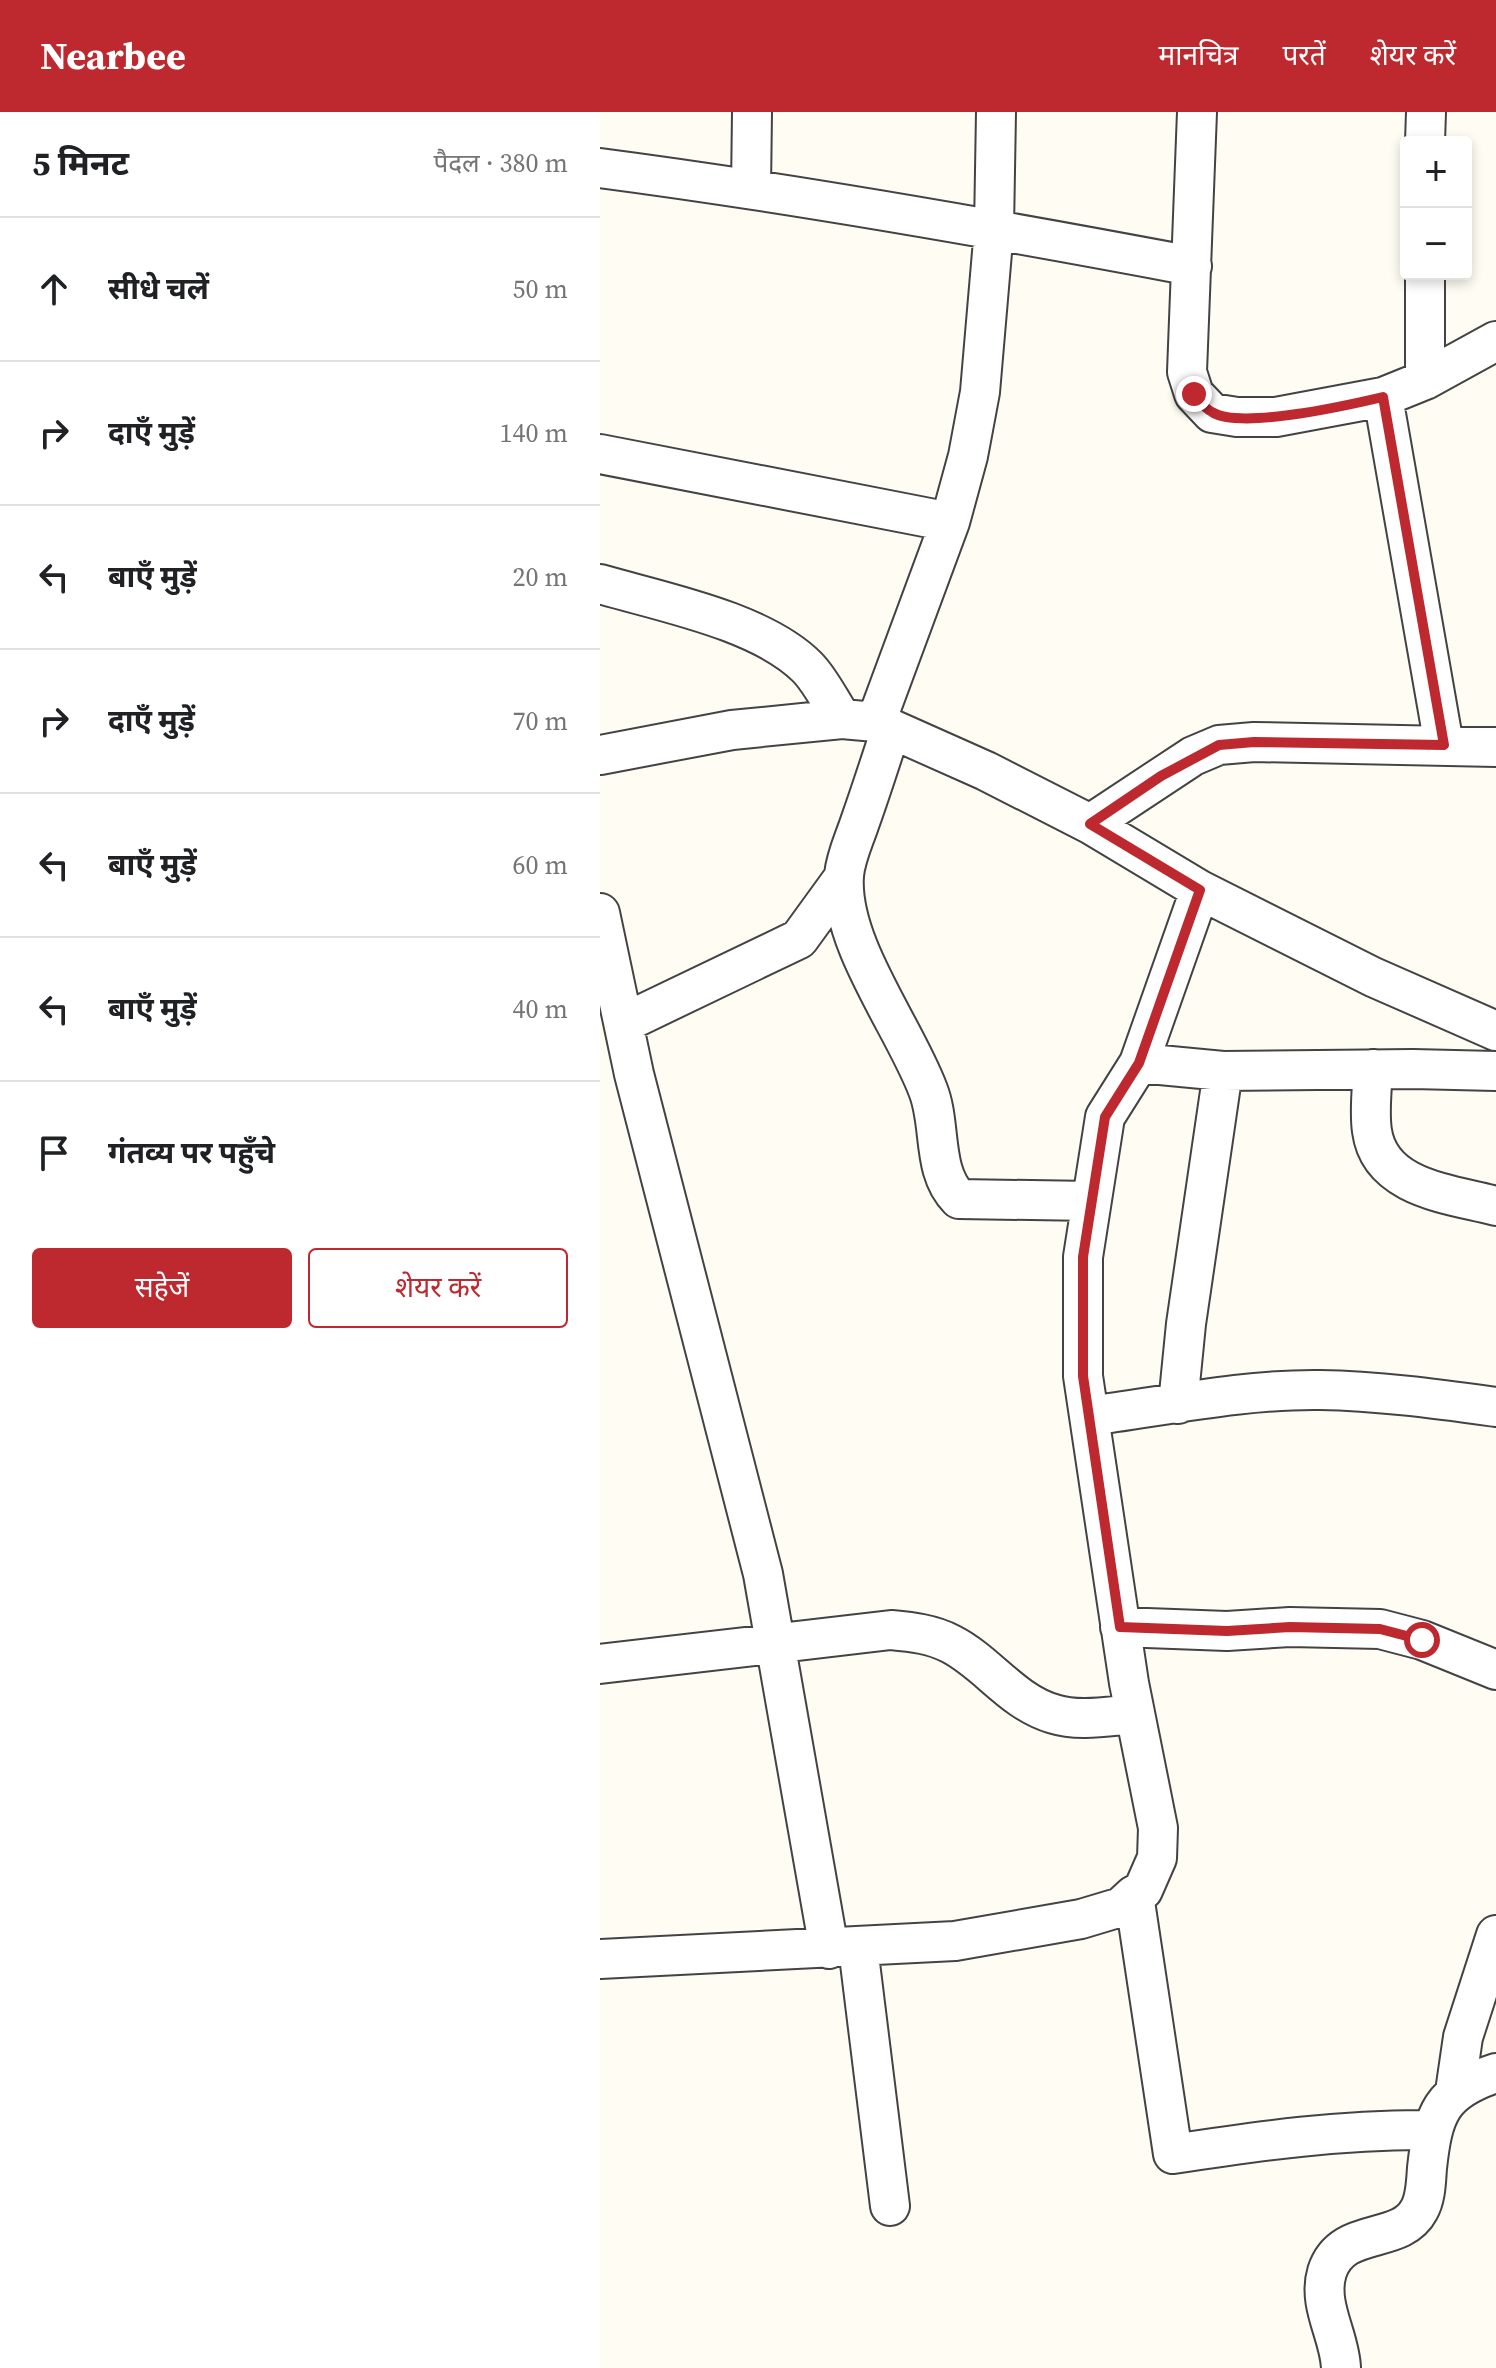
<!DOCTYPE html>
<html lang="hi">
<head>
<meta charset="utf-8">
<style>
	:root { --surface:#fff; --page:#f2f2f2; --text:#202124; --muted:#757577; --line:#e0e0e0; --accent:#be2930 }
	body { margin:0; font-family:"Source Serif 4","Noto Sans Devanagari",serif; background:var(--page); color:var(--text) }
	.controls { position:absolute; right:24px; top:24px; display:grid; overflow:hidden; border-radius:8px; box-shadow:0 4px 12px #0003 }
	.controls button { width:72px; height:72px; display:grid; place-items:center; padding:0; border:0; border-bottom:2px solid var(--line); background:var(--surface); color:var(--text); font:40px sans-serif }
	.stop { position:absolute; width:24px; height:24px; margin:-18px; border:6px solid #be2930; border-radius:50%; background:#fff }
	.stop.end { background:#be2930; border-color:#fff; box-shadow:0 2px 8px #0008 }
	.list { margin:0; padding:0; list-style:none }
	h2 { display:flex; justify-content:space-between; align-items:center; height:104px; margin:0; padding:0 32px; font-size:34px }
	h2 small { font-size:26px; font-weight:400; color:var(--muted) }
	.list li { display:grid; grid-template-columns:52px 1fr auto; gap:24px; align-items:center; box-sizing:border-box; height:144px; padding:0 32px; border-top:2px solid var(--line) }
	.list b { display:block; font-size:30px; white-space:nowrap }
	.list em { font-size:26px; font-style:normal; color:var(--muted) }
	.actions { display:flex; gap:16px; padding:24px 32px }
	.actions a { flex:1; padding:18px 0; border:2px solid var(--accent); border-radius:8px; text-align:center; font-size:28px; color:var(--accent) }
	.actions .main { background:var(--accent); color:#fff }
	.icon { flex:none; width:44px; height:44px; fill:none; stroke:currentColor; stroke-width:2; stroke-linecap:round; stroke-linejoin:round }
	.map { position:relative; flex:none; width:896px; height:2256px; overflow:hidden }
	header { display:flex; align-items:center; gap:48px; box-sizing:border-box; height:112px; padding:0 40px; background:var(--accent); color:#fff }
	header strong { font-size:38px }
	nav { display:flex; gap:44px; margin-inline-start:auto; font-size:28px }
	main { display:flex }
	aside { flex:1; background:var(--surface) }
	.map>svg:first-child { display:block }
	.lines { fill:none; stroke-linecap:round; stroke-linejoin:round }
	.minor-casing { stroke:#434343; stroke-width:42 }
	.minor { stroke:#fff; stroke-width:38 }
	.route { stroke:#be2930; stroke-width:10 }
</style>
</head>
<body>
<header>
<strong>Nearbee</strong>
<nav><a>मानचित्र</a><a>परतें</a><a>शेयर करें</a></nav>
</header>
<main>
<aside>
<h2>5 मिनट<small>पैदल · 380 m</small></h2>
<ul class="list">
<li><svg class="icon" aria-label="ahead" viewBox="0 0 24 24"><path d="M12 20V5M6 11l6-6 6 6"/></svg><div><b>सीधे चलें</b></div><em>50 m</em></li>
<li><svg class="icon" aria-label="right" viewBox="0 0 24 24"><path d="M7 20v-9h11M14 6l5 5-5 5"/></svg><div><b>दाएँ मुड़ें</b></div><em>140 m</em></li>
<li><svg class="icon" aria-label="left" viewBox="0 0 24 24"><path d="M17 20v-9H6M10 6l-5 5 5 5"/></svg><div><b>बाएँ मुड़ें</b></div><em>20 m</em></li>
<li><svg class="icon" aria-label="right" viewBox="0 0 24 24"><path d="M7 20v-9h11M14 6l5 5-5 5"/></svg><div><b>दाएँ मुड़ें</b></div><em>70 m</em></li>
<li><svg class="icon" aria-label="left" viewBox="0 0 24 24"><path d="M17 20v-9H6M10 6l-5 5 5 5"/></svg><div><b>बाएँ मुड़ें</b></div><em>60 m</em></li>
<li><svg class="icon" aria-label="left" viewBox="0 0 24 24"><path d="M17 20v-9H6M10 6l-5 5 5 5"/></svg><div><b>बाएँ मुड़ें</b></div><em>40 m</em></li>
<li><svg class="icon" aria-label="arrive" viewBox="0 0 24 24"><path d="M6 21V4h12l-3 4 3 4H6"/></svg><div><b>गंतव्य पर पहुँचे</b></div></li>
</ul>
<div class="actions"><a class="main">सहेजें</a><a>शेयर करें</a></div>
</aside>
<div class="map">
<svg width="896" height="2256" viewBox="0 0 896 2256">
	<rect width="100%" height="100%" fill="#fffcf3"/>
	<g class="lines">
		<g class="minor-casing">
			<path id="minor" d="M597 0 587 260 594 282 612 301 637 305H676L783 285 825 268 896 229
				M825 30 826 0
				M0 56C199 82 396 117 592 154
				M151 77 152 0
				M825 268V162
				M783 285 844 633
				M0 342 350 410
				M0 472C62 490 161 509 207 555 221 569 231 591 242 607
				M276 610 350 410 368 344 380 280 394 117 396 0
				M291 617C281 648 271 679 260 710 254 728 246 744 244 763 239 832 304 914 328 978 342 1013 331 1059 359 1087L491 1089
				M0 643 132 618 242 607 276 610 386 659 490 712 600 778 773 865 896 919
				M490 712 593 644 619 633 654 630 896 635
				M0 801 34 962 163 1462 229 1837
				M24 911 199 827 244 765
				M539 951 623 959 813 957 896 959
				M773 957C772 977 769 999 772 1019 780 1077 851 1082 896 1094
				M578 1292 586 1212 623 959
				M489 1304C565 1294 643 1277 720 1278 779 1279 837 1287 896 1295
				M520 1515 627 1519 690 1515 780 1517 822 1528 896 1558
				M0 1552 291 1518C312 1520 332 1522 351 1532 388 1551 412 1590 454 1602 479 1610 509 1604 535 1602
				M534 1783 573 2042C658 2029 745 2017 831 2018
				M258 1835 290 2094
				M0 1847 355 1829 481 1807 521 1795 534 1783 543 1778 557 1746 558 1716 529 1571 483 1264V1145L505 1005 539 951 600 778
				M855 1980 863 1925 896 1823
				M741 2256C740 2224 717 2193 727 2160 742 2113 800 2134 819 2098 826 2086 826 2069 827 2056 833 2001 841 1979 896 1961"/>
		</g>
		<use href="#minor" class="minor"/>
	</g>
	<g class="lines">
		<path class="route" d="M594 282C599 288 605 297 612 300 640 318 749 293 783 285L844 633 654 630 619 633 561 664 490 712 600 778 539 951 505 1005 483 1145V1264L520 1515 627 1519 690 1515 780 1517 822 1528"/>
	</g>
</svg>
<div class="controls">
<button>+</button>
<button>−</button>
</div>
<div class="stop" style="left:822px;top:1528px"></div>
<div class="stop end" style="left:594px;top:282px"></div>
</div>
</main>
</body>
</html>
